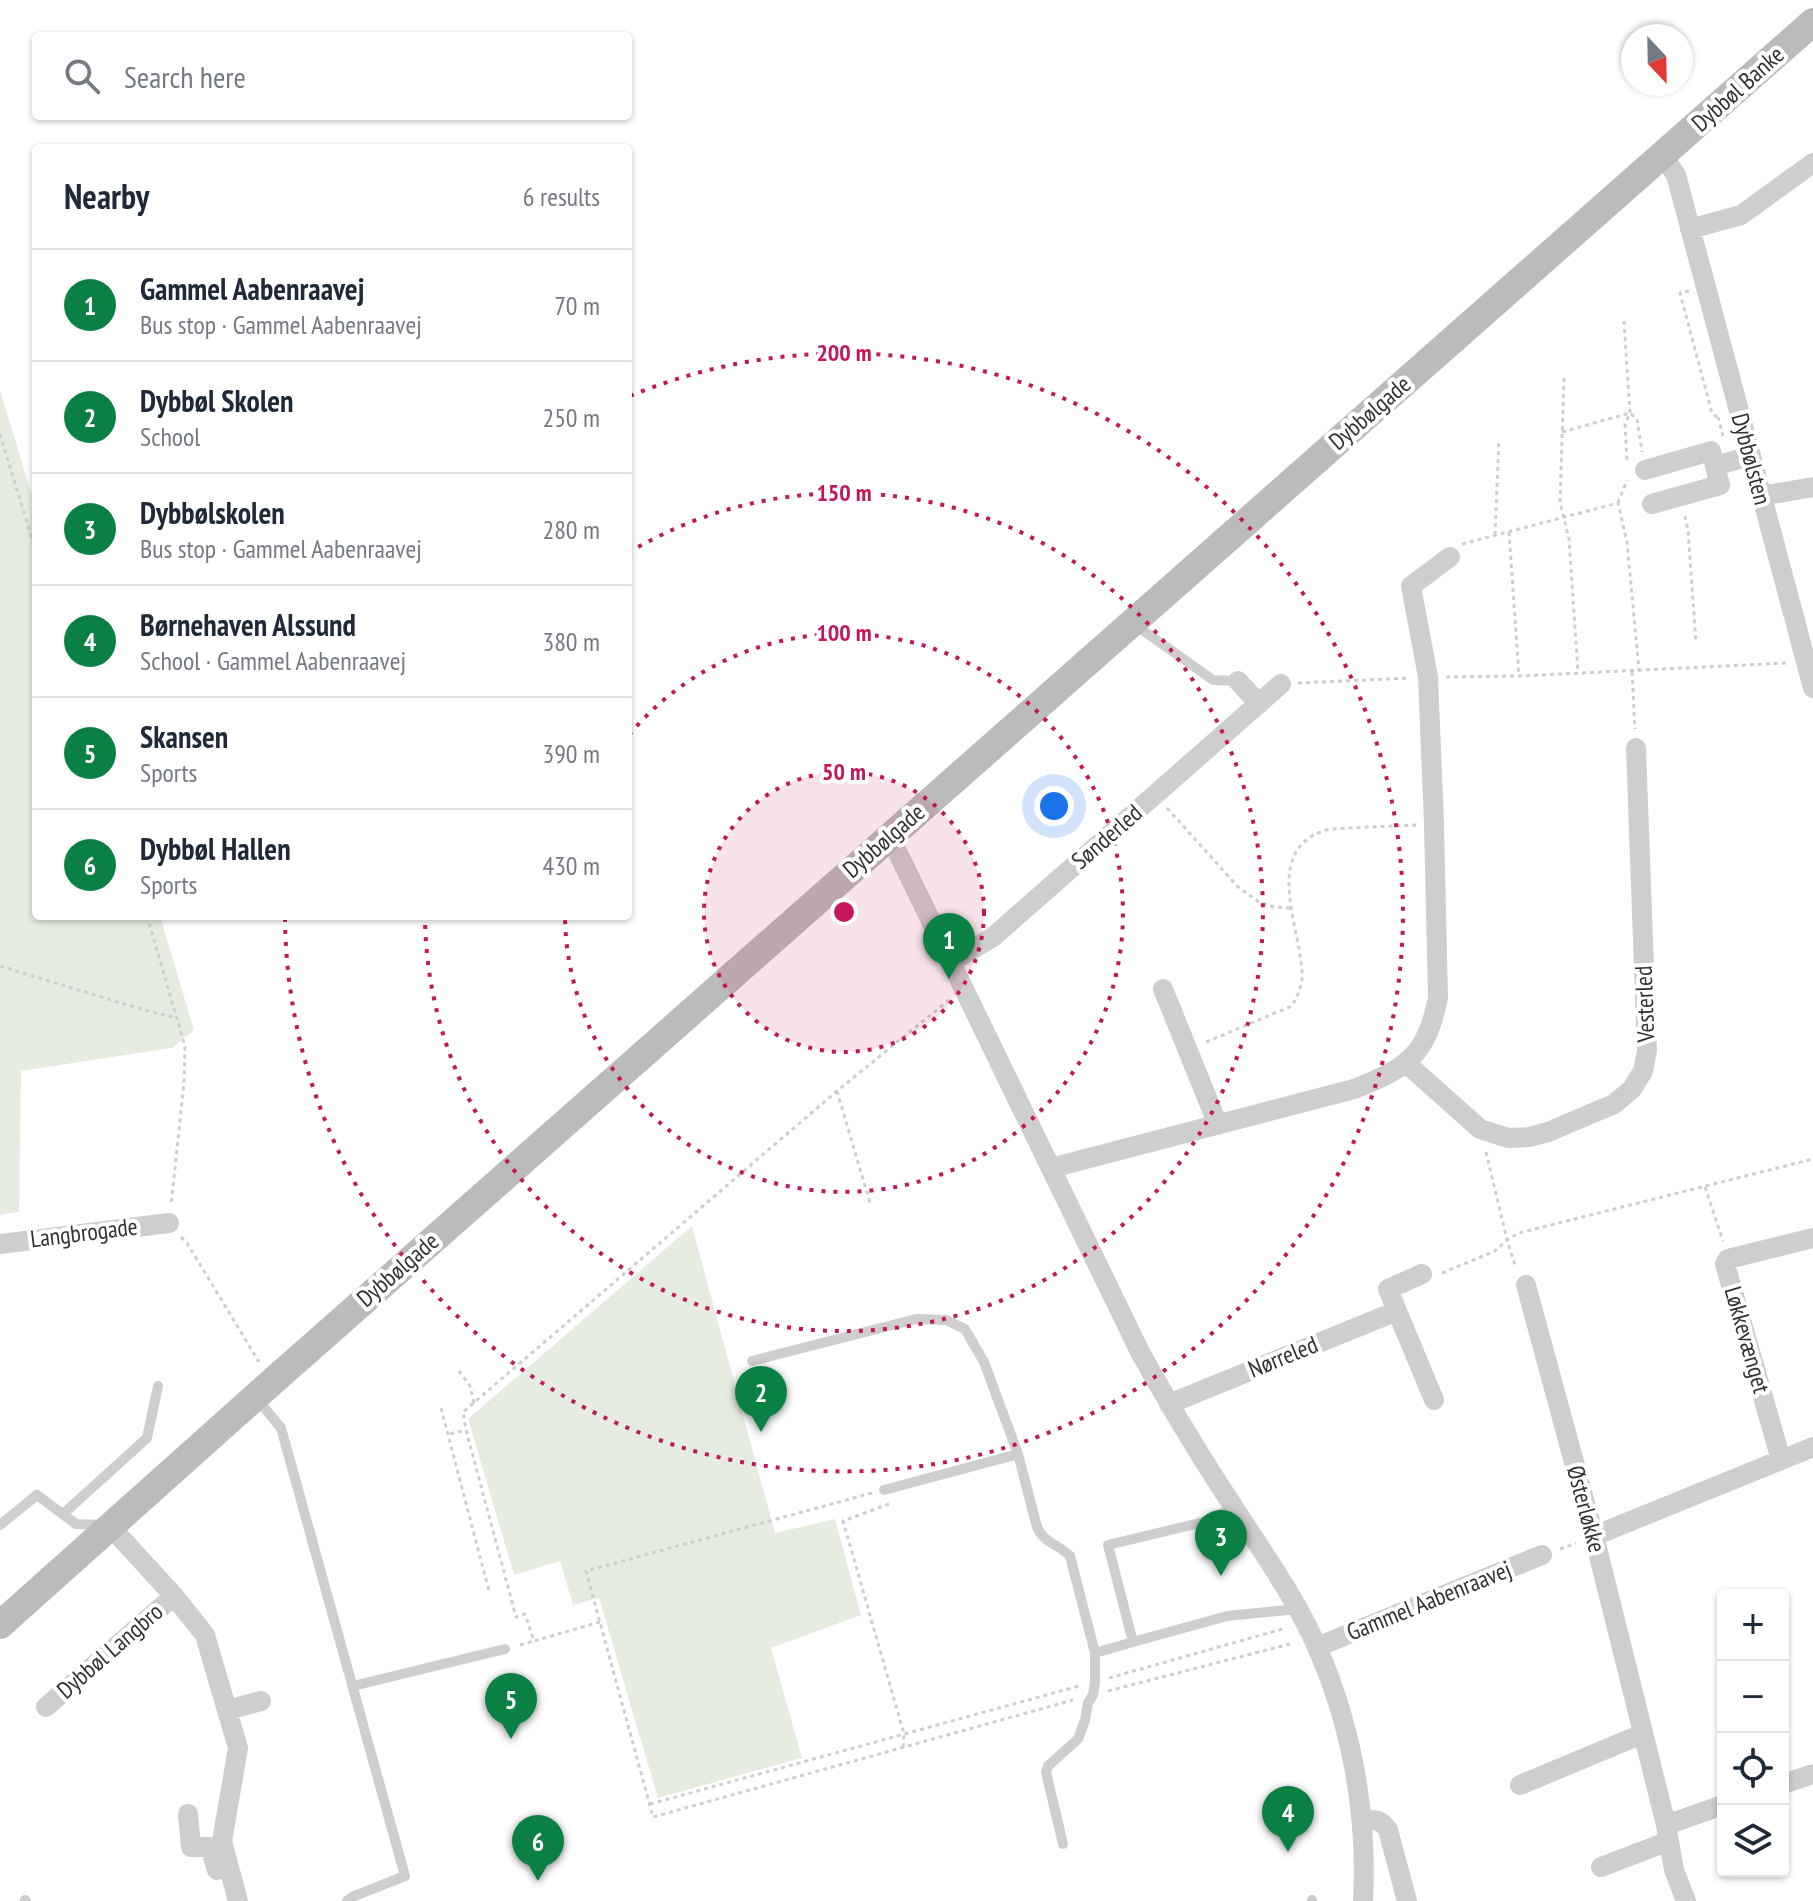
<!DOCTYPE html>
<html lang="en">
<head>
<meta charset="utf-8">
<style>
	:root { --surface:#fff; --page:#f2f2f3; --text:#1f2937; --muted:#747a83; --line:#e0e1e3; --accent:#0b8043 }
	body { margin:0; font-family:"PT Sans Narrow",sans-serif; background:var(--page); color:var(--text) }
	.controls { position:absolute; right:24px; bottom:24px; display:grid; overflow:hidden; border-radius:8px; box-shadow:0 2px 6px #0004 }
	.controls button { width:72px; height:72px; display:grid; place-items:center; padding:0; border:0; border-bottom:2px solid var(--line); background:var(--surface); color:var(--text); font:40px sans-serif }
	.compass { position:absolute; left:1621px; top:24px; width:72px; height:72px; border-radius:50%; background:var(--surface); box-shadow:0 2px 6px #0004; rotate:158deg }
	.you { position:absolute; left:1054px; top:806px; width:28px; height:28px; margin:-20px; border:6px solid #fff; border-radius:50%; background:#1a73e8; box-shadow:0 0 0 12px #1a73e833 }
	.badge { display:grid; place-items:center; width:52px; height:52px; border-radius:50%; background:var(--accent); color:#fff; font-size:26px; font-weight:700 }
	.pin { position:absolute; translate:-50% -66px; filter:drop-shadow(0 2px 4px #0008) }
	.pin::after { content:''; position:absolute; top:42px; width:28px; height:24px; background:inherit; clip-path:polygon(0 0,100% 0,50% 100%) }
	.list { margin:0; padding:0; list-style:none }
	h2 { display:flex; justify-content:space-between; align-items:center; height:104px; margin:0; padding:0 32px; font-size:34px }
	h2 small { font-size:26px; font-weight:400; color:var(--muted) }
	.list li { display:grid; grid-template-columns:52px 1fr auto; gap:24px; align-items:center; box-sizing:border-box; height:112px; padding:0 32px; border-top:2px solid var(--line) }
	.list b { display:block; font-size:30px; white-space:nowrap }
	.list p { margin:0; font-size:26px; white-space:nowrap; color:var(--muted) }
	.list em { font-size:26px; font-style:normal; color:var(--muted) }
	.icon { flex:none; width:44px; height:44px; fill:none; stroke:currentColor; stroke-width:2; stroke-linecap:round; stroke-linejoin:round }
	.map { position:relative; flex:none; width:1813px; height:1901px; overflow:hidden }
	.search { position:absolute; background:var(--surface); box-shadow:0 2px 6px #0004; left:32px; top:32px; width:600px; height:88px; display:flex; align-items:center; gap:20px; box-sizing:border-box; padding:0 28px; border-radius:8px; color:var(--muted); font-size:30px }
	.panel { position:absolute; background:var(--surface); box-shadow:0 2px 6px #0004; left:32px; top:144px; width:600px; height:776px; border-radius:8px }
	.map>svg:first-child { display:block }
	.green { fill:#e6ede0 }
	.lines { fill:none; stroke-linecap:round; stroke-linejoin:round }
	.path { stroke:#cecece; stroke-width:3; stroke-dasharray:4 4; stroke-linecap:butt }
	.lane { stroke:#cecece; stroke-width:10 }
	.street { stroke:#cecece; stroke-width:20 }
	.secondary { stroke:#bbb; stroke-width:28 }
	.ring { fill:none; stroke:#c2185b; stroke-width:4; stroke-dasharray:4 8 }
	.labels { text-anchor:middle; stroke-width:8; stroke-linejoin:round; paint-order:stroke }
	.street-label { font-size:24px; fill:#313131; stroke:#fff }
	.centre { fill:#c2185b; stroke:#fff; stroke-width:4 }
	.ring-label { font-size:24px; text-anchor:middle; font-weight:bold; fill:#c2185b; stroke:#fff; stroke-width:8; stroke-linejoin:round; paint-order:stroke }
</style>
</head>
<body>
<div class="map">
<svg width="1813" height="1901" viewBox="0 0 1813 1901">
	<rect width="100%" height="100%" fill="#fff"/>
	<path class="green" d="M0 390 36 509V916H160L194 1030 172 1048 21 1071 19 1212 0 1215Z
		M692 1226 775 1533 835 1519 861 1615 771 1648 802 1758 658 1798 599 1598 573 1605 560 1561 514 1575 469 1422V1418Z"/>
	<g class="lines">
		<path class="path" d="M1689 291 1680 293 1712 413 1717 417
			M1624 321 1630 413 1625 424 1627 461
			M1564 378 1560 502 1569 539 1578 672
			M1718 417 1723 436
			M1562 432 1630 413 1637 419 1642 452
			M0 434 36 552
			M1618 503 1627 480
			M1685 516 1688 530 1696 643
			M1509 532 1519 676
			M1495 535 1499 439
			M1462 544 1618 503 1627 542 1639 671
			M1632 672 1635 729
			M1446 677 1519 676 1786 663
			M1298 683 1410 678
			M1167 808 1238 887 1259 902 1274 907 1291 908
			M147 916 185 1046 184 1083 171 1206
			M0 966 144 1010 177 1018
			M1206 1042 1292 1006C1297 997 1302 987 1302 977 1303 932 1261 853 1323 831 1330 828 1340 829 1348 828 1371 827 1393 826 1416 825
			M837 1091 870 1203
			M1486 1152 1507 1240 1516 1268
			M1705 1187 1723 1241
			M181 1237 187 1243 259 1362
			M1442 1273 1495 1251 1507 1240 1519 1233 1813 1159
			M459 1371 470 1386 474 1403
			M441 1408 489 1591
			M450 1434 466 1430
			M872 1493 586 1571 653 1817 1073 1700
			M889 1504 843 1521 904 1734 903 1748
			M1560 1549 1576 1543
			M600 1622 534 1641 525 1614 516 1617 466 1430 463 1412 837 1091 949 1000
			M520 1645 534 1641
			M1109 1678 1286 1628
			M1108 1691 1294 1643
			M650 1804 1079 1686"/>
		<path class="lane" d="M1134 624 1213 680 1238 681
			M752 1361 916 1319 946 1320 965 1329 984 1362 1018 1454 1037 1527C1044 1543 1058 1544 1070 1556L1095 1653
			M257 1399 281 1428 405 1876 352 1897 347 1901
			M884 1490 1018 1454
			M1234 1508 1204 1522 1108 1545 1133 1642 1227 1616 1298 1609
			M63 1514 147 1438 158 1386
			M0 1525 37 1495 76 1524 105 1525
			M353 1686 505 1649
			M1063 1844 1046 1772 1048 1766 1078 1739 1085 1720 1088 1703 1093 1695 1095 1682V1653L1133 1642
			M25 1900 26 1901
			M1312 1900V1901"/>
		<path class="street" d="M1663 156 1676 175 1813 688
			M1690 229 1741 215 1813 163
			M1645 470 1711 451 1715 466 1750 456
			M1761 496 1813 487
			M1652 504 1720 485 1715 466
			M1238 681 1259 704
			M888 837 897 851 1140 1352C1170 1406 1201 1458 1235 1509 1261 1550 1290 1590 1311 1634 1350 1716 1368 1810 1363 1901
			M951 962 993 937 1281 684
			M1163 989 1218 1125
			M1406 1063 1480 1129 1508 1138 1529 1137 1548 1132 1614 1104 1632 1089 1643 1071 1647 1051 1636 748
			M1051 1168 1354 1089C1407 1068 1426 1056 1438 998L1434 824 1428 677 1411 586 1450 557
			M0 1244 169 1223
			M1526 1285 1594 1536 1666 1825 1674 1870 1686 1901
			M1397 1311 1434 1400
			M1169 1404 1397 1311 1388 1289 1422 1274
			M1781 1460 1725 1264 1728 1259 1813 1238
			M110 1526 174 1596 205 1635 238 1748 222 1841 238 1901
			M1594 1536 1813 1447
			M1317 1647 1542 1555
			M46 1707 174 1596
			M227 1710 261 1701
			M1783 1784 1813 1774
			M1520 1785 1642 1734
			M188 1814 191 1847H210L217 1870
			M1362 1820C1375 1820 1380 1818 1388 1830L1407 1901
			M1666 1825 1723 1805
			M1601 1867 1669 1841"/>
		<path class="secondary" d="M0 1625 272 1382 1813 22"/>
	</g>
	<circle cx="844" cy="912" r="140" fill="#c2185b" fill-opacity=".12"/>
	<g class="ring">
		<circle cx="844" cy="912" r="140"/>
		<path d="M629 735A279 279 0 1 1 565 917"/>
		<path d="M628 553A419 419 0 1 1 425 919"/>
		<path d="M630 396A559 559 0 1 1 285 917"/>
	</g>
	<g class="labels">
		<g class="street-label">
			<text transform="translate(1738 89) rotate(-42)" y="8">Dybbøl Banke</text>
			<text transform="translate(1370 413) rotate(-41)" y="8">Dybbølgade</text>
			<text transform="translate(1751 459) rotate(75)" y="8">Dybbølsten</text>
			<text transform="translate(1107 837) rotate(-41)" y="8">Sønderled</text>
			<text transform="translate(884 841) rotate(-41)" y="8">Dybbølgade</text>
			<text transform="translate(1645 1004) rotate(-92)" y="8">Vesterled</text>
			<text transform="translate(84 1233) rotate(-7)" y="8">Langbrogade</text>
			<text transform="translate(398 1270) rotate(-41)" y="8">Dybbølgade</text>
			<text transform="translate(1747 1340) rotate(74)" y="8">Løkkevænget</text>
			<text transform="translate(1283 1357) rotate(-22)" y="8">Nørreled</text>
			<text transform="translate(1586 1509) rotate(75)" y="8">Østerløkke</text>
			<text transform="translate(1429 1601) rotate(-22)" y="8">Gammel Aabenraavej</text>
			<text transform="translate(110 1651) rotate(-41)" y="8">Dybbøl Langbro</text>
		</g>
	</g>
	<circle cx="844" cy="912" r="12" class="centre"/>
	<g class="ring-label">
		<text x="844" y="361">200 m</text>
		<text x="844" y="501">150 m</text>
		<text x="844" y="641">100 m</text>
		<text x="844" y="780">50 m</text>
	</g>
</svg>
<div class="controls">
<button>+</button>
<button>−</button>
<button><svg class="icon" aria-label="locate" viewBox="0 0 24 24"><circle cx="12" cy="12" r="6"/><path d="M12 2v4M12 18v4M2 12h4M18 12h4"/></svg></button>
<button><svg class="icon" aria-label="layers" viewBox="0 0 24 24"><path d="M12 4l9 5-9 5-9-5zM3 14l9 5 9-5"/></svg></button>
</div>
<svg class="compass" viewBox="-18 -18 36 36"><path d="M0-13l5 13h-10z" fill="#e53935"/><path d="M0 13l5-13h-10z" fill="#747a83"/></svg>
<div class="you"></div>
<div class="pin badge" style="left:949px;top:979px">1</div>
<div class="pin badge" style="left:761px;top:1432px">2</div>
<div class="pin badge" style="left:1221px;top:1576px">3</div>
<div class="pin badge" style="left:1288px;top:1852px">4</div>
<div class="pin badge" style="left:511px;top:1739px">5</div>
<div class="pin badge" style="left:538px;top:1881px">6</div>
<div class="search"><svg class="icon" aria-label="search" viewBox="0 0 24 24"><circle cx="10" cy="10" r="6"/><path d="M15 15l6 6"/></svg>Search here</div>
<section class="panel">
<h2>Nearby<small>6 results</small></h2>
<ul class="list">
<li><span class="badge">1</span><div><b>Gammel Aabenraavej</b><p>Bus stop · Gammel Aabenraavej</p></div><em>70 m</em></li>
<li><span class="badge">2</span><div><b>Dybbøl Skolen</b><p>School</p></div><em>250 m</em></li>
<li><span class="badge">3</span><div><b>Dybbølskolen</b><p>Bus stop · Gammel Aabenraavej</p></div><em>280 m</em></li>
<li><span class="badge">4</span><div><b>Børnehaven Alssund</b><p>School · Gammel Aabenraavej</p></div><em>380 m</em></li>
<li><span class="badge">5</span><div><b>Skansen</b><p>Sports</p></div><em>390 m</em></li>
<li><span class="badge">6</span><div><b>Dybbøl Hallen</b><p>Sports</p></div><em>430 m</em></li>
</ul>
</section>
</div>
</body>
</html>
